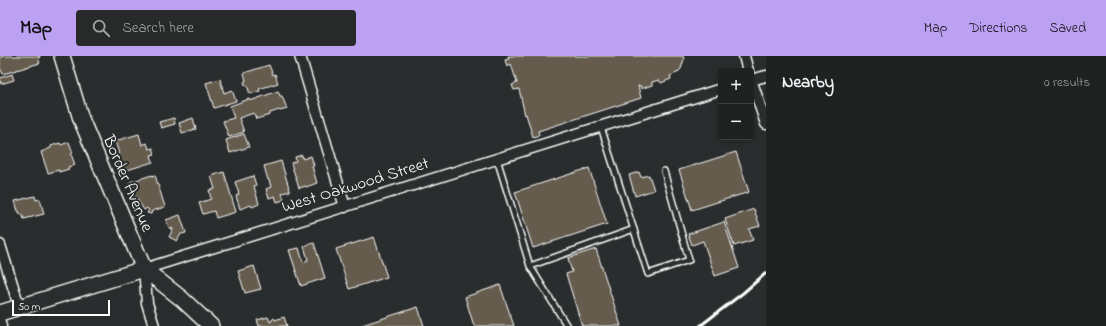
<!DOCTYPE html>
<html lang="en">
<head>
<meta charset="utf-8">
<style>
	:root { --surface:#202222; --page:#282a2a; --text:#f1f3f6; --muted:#a2a4a5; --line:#3d3f40; --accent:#bca0f2 }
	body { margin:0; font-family:"Indie Flower",sans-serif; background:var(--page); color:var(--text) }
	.controls { position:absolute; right:12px; top:12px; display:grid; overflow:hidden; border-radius:4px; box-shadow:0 2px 10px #0003 }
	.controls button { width:36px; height:36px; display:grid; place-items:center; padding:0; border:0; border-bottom:1px solid var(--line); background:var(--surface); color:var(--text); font:20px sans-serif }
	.scale { position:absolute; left:12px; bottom:10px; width:98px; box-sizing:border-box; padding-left:4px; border:2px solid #fff; border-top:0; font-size:11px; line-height:14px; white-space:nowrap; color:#fff; -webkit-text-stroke:3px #2a2d2e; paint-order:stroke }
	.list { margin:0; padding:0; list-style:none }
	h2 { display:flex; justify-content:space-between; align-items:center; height:52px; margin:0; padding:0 16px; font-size:17px }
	h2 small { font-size:13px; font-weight:400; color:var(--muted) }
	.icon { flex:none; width:22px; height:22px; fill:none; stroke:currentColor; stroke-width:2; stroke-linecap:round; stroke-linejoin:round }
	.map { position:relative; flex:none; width:766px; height:270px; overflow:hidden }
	header { display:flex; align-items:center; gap:24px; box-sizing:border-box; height:56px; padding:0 20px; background:var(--accent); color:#111 }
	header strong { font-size:19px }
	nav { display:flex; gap:22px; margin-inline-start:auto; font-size:14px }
	.search { width:280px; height:36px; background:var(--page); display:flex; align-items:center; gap:10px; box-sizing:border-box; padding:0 14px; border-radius:4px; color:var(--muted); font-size:15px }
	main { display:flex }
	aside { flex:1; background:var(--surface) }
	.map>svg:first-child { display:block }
	.building { fill:#655c4d; stroke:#fff }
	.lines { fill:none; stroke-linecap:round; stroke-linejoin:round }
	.lane-casing { stroke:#fff; stroke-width:8 }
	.street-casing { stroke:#fff; stroke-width:13 }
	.secondary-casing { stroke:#fff; stroke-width:18 }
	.lane { stroke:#2a2d2e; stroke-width:5 }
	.street { stroke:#2a2d2e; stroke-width:10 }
	.secondary { stroke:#2a2d2e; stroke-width:15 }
	.rail { stroke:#fff; stroke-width:3 }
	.labels { text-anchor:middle; stroke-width:4; stroke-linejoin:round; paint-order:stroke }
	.street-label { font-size:17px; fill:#fff; stroke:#2a2d2e }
</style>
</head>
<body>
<header>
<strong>Map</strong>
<div class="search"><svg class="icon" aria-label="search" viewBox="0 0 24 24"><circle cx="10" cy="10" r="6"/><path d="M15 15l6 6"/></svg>Search here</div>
<nav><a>Map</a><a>Directions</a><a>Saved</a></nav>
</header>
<main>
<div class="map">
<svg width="766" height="270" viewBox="0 0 766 270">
	<rect width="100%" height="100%" fill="#2a2d2e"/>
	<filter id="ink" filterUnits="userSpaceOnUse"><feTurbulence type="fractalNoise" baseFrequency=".025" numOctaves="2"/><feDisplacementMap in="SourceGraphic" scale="8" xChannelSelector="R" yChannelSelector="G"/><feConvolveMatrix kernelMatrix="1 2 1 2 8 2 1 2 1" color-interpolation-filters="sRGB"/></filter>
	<g filter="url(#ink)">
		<path class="building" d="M5 0H40V1L38 2 40 7 3 18 0 12V1Z
			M508 0H683L684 3 681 13 677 17 670 20 671 23 661 27 659 24 652 26V29L641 33V30H638L641 42 538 75 539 79 533 81 526 58 525 59 519 33 514 34 512 29 517 27 511 8 507 10 505 4 509 3Z
			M269 9 273 19 275 18 278 27 259 33 260 35 250 38 247 29H245L244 26 246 25 244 17Z
			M12 18 14 24 1 28 0 22Z
			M220 23 224 37 232 34 236 45 214 52 206 27Z
			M278 35 280 40H282L287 53 280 55 279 54 270 57V59L256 63 254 57 239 62 244 76 229 81 223 65 234 62 230 50 249 43 250 45Z
			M174 62 175 68 161 72 159 66Z
			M193 62 196 73 182 77 179 67Z
			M139 78 142 89 147 87 149 93 153 92 155 98 151 99 153 106 124 115V114H121L116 99 119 98 115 85Z
			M244 78 249 91 230 97 226 84Z
			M69 86 73 97 71 98 75 109 68 111 69 113 59 116V114L48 117 41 96 51 92V90L60 87 61 89Z
			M736 96 749 136 692 154 679 114Z
			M302 99 303 103 311 100 314 110H312L317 127 306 131V130L299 132 291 107 296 105 295 101Z
			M281 105 290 135 282 137 284 144 277 146 275 140 269 142 266 133 271 131 269 124H268L264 110Z
			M589 112 607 168 533 192 515 136Z
			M224 116 236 156 216 162 214 155 203 158 199 147 211 143 209 134 215 133 211 120Z
			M639 116 641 121 649 119 654 134 635 140 629 119Z
			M152 119V120L155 119 165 151 152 155 151 158 147 157 149 154 147 152 144 154 128 129 130 127V126Z
			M253 120 256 129 254 130 259 148 252 151 251 149 240 153 236 140 239 138 235 126Z
			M35 140 36 144 40 143 44 158 24 163 22 158H20L19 155H18L15 145Z
			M754 153 760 170 749 173 753 184 734 190 725 163Z
			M180 159 186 177 181 178 177 185 169 181 173 173 169 172 166 164Z
			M724 166 739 212 715 220 703 185 692 189 688 178Z
			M374 181 387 221 349 233 336 193Z
			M314 187 325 222 301 230 289 194 299 192 303 206 308 204 304 190Z
			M596 193 621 270H582L566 218 572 216 568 202Z
			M254 210 261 233 245 237 238 215Z
			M500 229 514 270H474L465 241Z
			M418 251 424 270H359Z
			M268 261 270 266 272 265V263L274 262 275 264 284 261 287 270H259L257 264Z"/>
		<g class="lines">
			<g class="lane-casing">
				<path id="lane" d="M601 71 648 218 689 204 664 115
					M497 103 530 210 567 270
					M530 210 634 173"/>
			</g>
			<g class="street-casing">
				<path id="street" d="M300 0 345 151
					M744 0 748 15
					M751 23 766 68
					M751 24 766 20
					M0 189 19 250
					M0 266 1 270
					M154 270 147 247 144 213 721 33"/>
			</g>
			<g class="secondary-casing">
				<path id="secondary" d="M62 0 81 63 144 213 182 243 211 270
					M0 257 144 213"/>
			</g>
			<use href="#lane" class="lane"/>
			<use href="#street" class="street"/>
			<use href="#secondary" class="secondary"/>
			<path class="rail" d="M700 270 743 237 766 217"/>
		</g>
	</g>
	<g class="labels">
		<g class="street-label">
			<text transform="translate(129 127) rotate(67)" y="6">Border Avenue</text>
			<text transform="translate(355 128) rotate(-17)" y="6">West Oakwood Street</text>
		</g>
	</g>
</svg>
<div class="controls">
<button>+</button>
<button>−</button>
</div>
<div class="scale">50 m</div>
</div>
<aside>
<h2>Nearby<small>0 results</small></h2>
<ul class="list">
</ul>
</aside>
</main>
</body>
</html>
